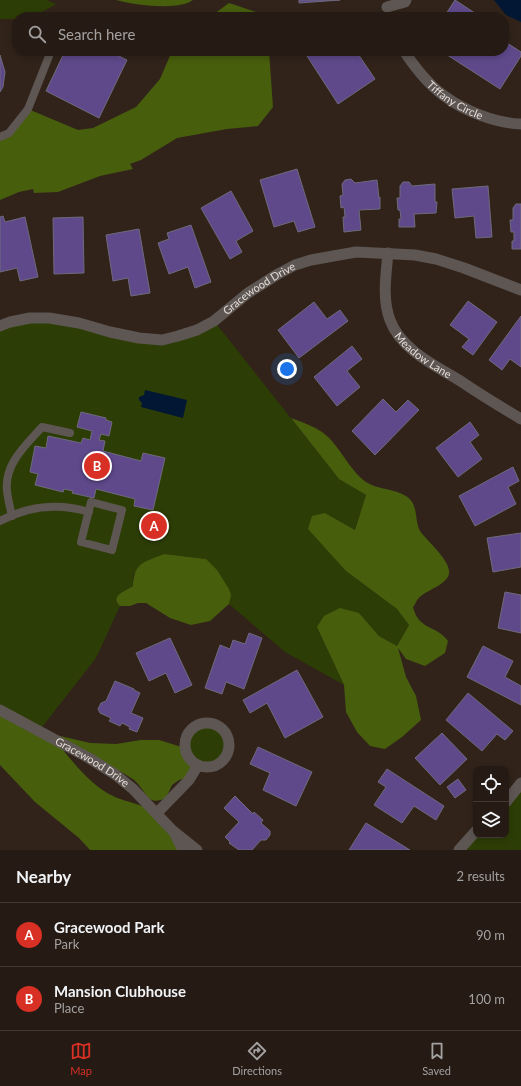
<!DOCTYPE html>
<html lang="en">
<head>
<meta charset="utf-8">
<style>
	:root { --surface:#251a14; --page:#2d231d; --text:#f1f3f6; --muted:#a3a1a0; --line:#423834; --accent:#d93025 }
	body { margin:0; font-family:Lato,sans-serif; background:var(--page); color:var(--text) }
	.controls { position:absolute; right:12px; bottom:12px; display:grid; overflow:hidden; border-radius:8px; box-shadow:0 2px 6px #0003 }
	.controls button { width:36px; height:36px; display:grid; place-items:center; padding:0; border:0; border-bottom:1px solid var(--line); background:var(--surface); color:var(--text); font:20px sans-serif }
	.you { position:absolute; left:287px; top:369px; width:14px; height:14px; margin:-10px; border:3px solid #fff; border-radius:50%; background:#1a73e8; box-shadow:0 0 0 6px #1a73e833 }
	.badge { display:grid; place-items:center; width:26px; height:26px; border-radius:50%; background:var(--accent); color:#fff; font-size:13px; font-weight:700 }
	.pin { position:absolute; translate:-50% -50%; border:2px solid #fff; box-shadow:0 1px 4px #0006 }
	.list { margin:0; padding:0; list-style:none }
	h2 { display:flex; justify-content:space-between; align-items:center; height:52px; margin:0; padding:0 16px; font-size:17px }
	h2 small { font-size:13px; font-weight:400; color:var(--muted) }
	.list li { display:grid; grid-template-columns:26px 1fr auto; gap:12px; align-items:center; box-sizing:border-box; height:64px; padding:0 16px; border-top:1px solid var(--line) }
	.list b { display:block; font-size:15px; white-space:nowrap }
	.list p { margin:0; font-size:13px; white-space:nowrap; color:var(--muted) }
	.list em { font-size:13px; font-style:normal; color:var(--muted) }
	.icon { flex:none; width:22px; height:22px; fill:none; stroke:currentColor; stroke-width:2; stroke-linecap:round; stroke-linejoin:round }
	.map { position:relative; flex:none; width:521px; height:850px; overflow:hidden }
	.search { position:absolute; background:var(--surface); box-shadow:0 2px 6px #0003; left:12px; right:12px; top:12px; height:44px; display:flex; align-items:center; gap:10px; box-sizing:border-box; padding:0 14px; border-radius:16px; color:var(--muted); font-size:15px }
	.sheet { height:180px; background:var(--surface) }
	nav { display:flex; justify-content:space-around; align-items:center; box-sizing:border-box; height:56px; border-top:1px solid var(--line); background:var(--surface); font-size:11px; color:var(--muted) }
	nav a { display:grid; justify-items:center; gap:2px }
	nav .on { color:var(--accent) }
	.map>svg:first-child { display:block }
	.green { fill:#2d3d06 }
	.forest { fill:#475e0d }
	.water { fill:#021734 }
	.building { fill:#5f498b; stroke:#6e6a7b }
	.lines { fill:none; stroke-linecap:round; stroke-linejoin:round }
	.service { stroke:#5d5652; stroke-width:8 }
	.minor { stroke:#5d5652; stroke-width:11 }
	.labels { text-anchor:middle; stroke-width:4; stroke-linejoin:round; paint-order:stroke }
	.street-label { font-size:11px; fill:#e5dcd6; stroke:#31231a }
</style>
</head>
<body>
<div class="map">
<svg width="521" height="850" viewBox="0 0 521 850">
	<rect width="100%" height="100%" fill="#31231a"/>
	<path class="green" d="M0 0H47L56 4C41 13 35 17 17 17V19H0Z
		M30 318 162 340 214 321 339 479 366 495 355 530 325 513 346 571 397 609 409 625 397 646 379 636 359 613 317 627 344 685 285 652 229 604 230 599 206 559 164 554 133 575V586C125 591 109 596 120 606L96 658 39 731 0 710V326Z
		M185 745a22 22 0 1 1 44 0a22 22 0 1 1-44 0Z
		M521 783V850H459L476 835H506V802Z"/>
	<path class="forest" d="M116 0H193C178 11 134 5 116 0Z
		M229 3 268 16V17H210Z
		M172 51H269L273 107 258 126 227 129 177 138 141 160 130 164 133 169 100 176 58 192 34 193 33 189 19 192 0 200V137L28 109 78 130 93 128 136 107 160 79Z
		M291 418C302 422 313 426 322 432 340 445 348 469 366 482 376 489 395 489 406 496 419 504 414 520 420 531 427 541 451 561 449 573 448 585 425 590 418 599 416 601 415 605 413 607 419 631 437 625 448 641L445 653 425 666 406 659 398 648 406 677 416 696 421 720 402 737 385 749 370 746 357 732 346 712 344 685 317 627 324 616 340 608 359 613 379 636 397 646 409 625 397 609 346 571 308 529 312 516 325 513 355 530 366 495 339 479Z
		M164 554 206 559 217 570 229 589 231 595 229 604 210 621 191 625 170 618 146 603H138L130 606H120C109 596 125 591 133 586 134 562 145 562 164 554Z
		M0 710 39 731 90 743 116 744 141 740H159L185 748C188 756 191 760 198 765L186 778 179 780 172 785 166 798C147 807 147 792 136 782 133 778 127 776 123 773 104 762 84 757 63 750 77 767 94 788 115 797 126 802 150 806 158 815 168 825 175 839 183 850H90L79 838 35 802 0 765Z"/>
	<path class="water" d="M494 0H521V22L506 15Z
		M145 390 187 400 183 418 141 407 142 403 139 400V397L144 395Z"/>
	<path class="building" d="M299 0H340L299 3Z
		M455 0 481 17H444Z
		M504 41 521 52V56L500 89 441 51H504Z
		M65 51H109L127 60 99 118 46 91Z
		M315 51H356L375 79 338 104 307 56Z
		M0 55 5 72 3 87 0 92Z
		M297 169 315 227 298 232 294 221 274 227 260 180Z
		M351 179 355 183 377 180 379 198 380 197V209L359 210 361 230 344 232 343 217H345L344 207 341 208 340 196 343 195 342 184 345 180Z
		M403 182H409L412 186 435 184V202H437L436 213 414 214 415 227H399V219H401L400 210H398L397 198H400V186Z
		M488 186 492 237 476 238 474 216 455 218 452 189Z
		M231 191 253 231 236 241 242 252 230 259 201 208Z
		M516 204H521V249H512V241H514V232H511L510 220H513V208Z
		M3 216 5 222 25 217 38 277 20 281 17 268 0 272V217Z
		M83 217 84 273 54 274 53 218Z
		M191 225 211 282 195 288 188 267 169 274 158 243 169 239 167 233Z
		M139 229 150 293 131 296 128 278 113 281 106 235Z
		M468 301 497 322 473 355 462 347 469 339 450 325Z
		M314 302 327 319 340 310 348 321 299 358 278 330Z
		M521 316V367L510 359 502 370 489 360Z
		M352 346 362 359 347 371 360 387 337 406 314 377Z
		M383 399 396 412 408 400 419 410 375 455 352 431Z
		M81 412 106 418V420L112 422 109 436 101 434 99 440 105 441 103 451 141 461 143 453 165 458 153 510 134 506 135 499 96 489 94 498 72 493 73 491 64 489 63 492 35 485 38 474 30 472 35 446 46 448 48 436 81 443 83 438 90 440 92 431 77 427Z
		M470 422 479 435 470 442 482 459 458 477 436 448Z
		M513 467 519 481 508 487 516 504 475 526 459 496Z
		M521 533V567L493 572 487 538Z
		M505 592 521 595V633L498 628Z
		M249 633 262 638 244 689 226 682 222 694 205 688 220 645 230 649 233 640 245 644Z
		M170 638 192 685 175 693 166 673 149 681 136 653Z
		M483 646 513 661 505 677 521 686V705L467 677Z
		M297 670 323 717 285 738 267 703 250 713 243 700Z
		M115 681 134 689V690L140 693 131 713 143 718 137 732 129 729 130 727 122 723 120 726 109 721 111 718 100 713 98 709 101 703 106 701Z
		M468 693 513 731 505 740 497 734 482 751 446 720Z
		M442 733 467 759 440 785 415 758Z
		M258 747 312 772 296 806 263 790 270 773 250 764Z
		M387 769 444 806 436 820 414 806 402 823 374 805 386 787 378 782Z
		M458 779 466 790 455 798 447 787Z
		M235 796 253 814 254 812 263 820 261 823 270 831V835L266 840H261L252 850H239L229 843 230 842 225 837 239 822 224 808Z
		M366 823 410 850H349Z"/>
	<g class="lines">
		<path class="service" d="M0 137 9 133 28 109 51 51
			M91 502 122 510 112 550 81 542Z
			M12 516C10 508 8 499 7 491 4 464 26 445 42 427L70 433
			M0 521C28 506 59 503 89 512"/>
		<g class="minor">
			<path d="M387 7 405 2 406 0"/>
			<path id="s1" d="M404 51C414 66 428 84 443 95 464 111 495 123 521 124"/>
			<path id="s2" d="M388 253C386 275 382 299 390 320 401 350 436 366 462 382 481 395 501 407 521 419"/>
			<path id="s3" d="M0 326 10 322 30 318H49L79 323 110 332 139 338 162 340 178 336 197 330 214 321 248 293 278 274 295 265 311 260 356 252 415 255 436 259 464 268 521 290"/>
			<path id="s4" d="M0 710 89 758 116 775 133 789 172 830 197 850"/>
			<circle cx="207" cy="745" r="22"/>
			<path d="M506 802 521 783"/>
			<path d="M157 813 189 780 198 765"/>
			<path d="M175 834 183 850"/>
			<path d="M459 850 476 831"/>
		</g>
	</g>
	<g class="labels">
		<g class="street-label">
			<text dy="4" stroke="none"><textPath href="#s1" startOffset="72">Tiffany Circle</textPath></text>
			<text dy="4" stroke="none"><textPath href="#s3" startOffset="277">Gracewood Drive</textPath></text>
			<text dy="4" stroke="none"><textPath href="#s2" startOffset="117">Meadow Lane</textPath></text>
			<text dy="4" stroke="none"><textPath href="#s4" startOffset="106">Gracewood Drive</textPath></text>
		</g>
	</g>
</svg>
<div class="controls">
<button><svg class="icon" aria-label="locate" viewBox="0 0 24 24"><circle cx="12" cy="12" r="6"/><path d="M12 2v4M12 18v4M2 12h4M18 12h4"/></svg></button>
<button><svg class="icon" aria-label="layers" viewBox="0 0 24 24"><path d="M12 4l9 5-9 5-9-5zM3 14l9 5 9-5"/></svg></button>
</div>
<div class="you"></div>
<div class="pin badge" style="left:154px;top:526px">A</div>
<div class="pin badge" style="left:97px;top:466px">B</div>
<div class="search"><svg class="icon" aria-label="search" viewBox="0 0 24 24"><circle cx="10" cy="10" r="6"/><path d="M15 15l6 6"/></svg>Search here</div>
</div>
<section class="sheet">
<h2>Nearby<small>2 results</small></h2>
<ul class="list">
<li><span class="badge">A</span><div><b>Gracewood Park</b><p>Park</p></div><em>90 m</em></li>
<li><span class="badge">B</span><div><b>Mansion Clubhouse</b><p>Place</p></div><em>100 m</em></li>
</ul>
</section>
<nav>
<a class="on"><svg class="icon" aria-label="map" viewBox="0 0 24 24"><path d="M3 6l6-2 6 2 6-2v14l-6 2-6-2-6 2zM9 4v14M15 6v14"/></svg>Map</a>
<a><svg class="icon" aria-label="directions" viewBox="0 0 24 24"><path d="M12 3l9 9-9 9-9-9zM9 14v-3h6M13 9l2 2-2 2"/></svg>Directions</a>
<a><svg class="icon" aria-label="saved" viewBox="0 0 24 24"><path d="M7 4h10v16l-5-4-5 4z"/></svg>Saved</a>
</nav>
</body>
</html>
